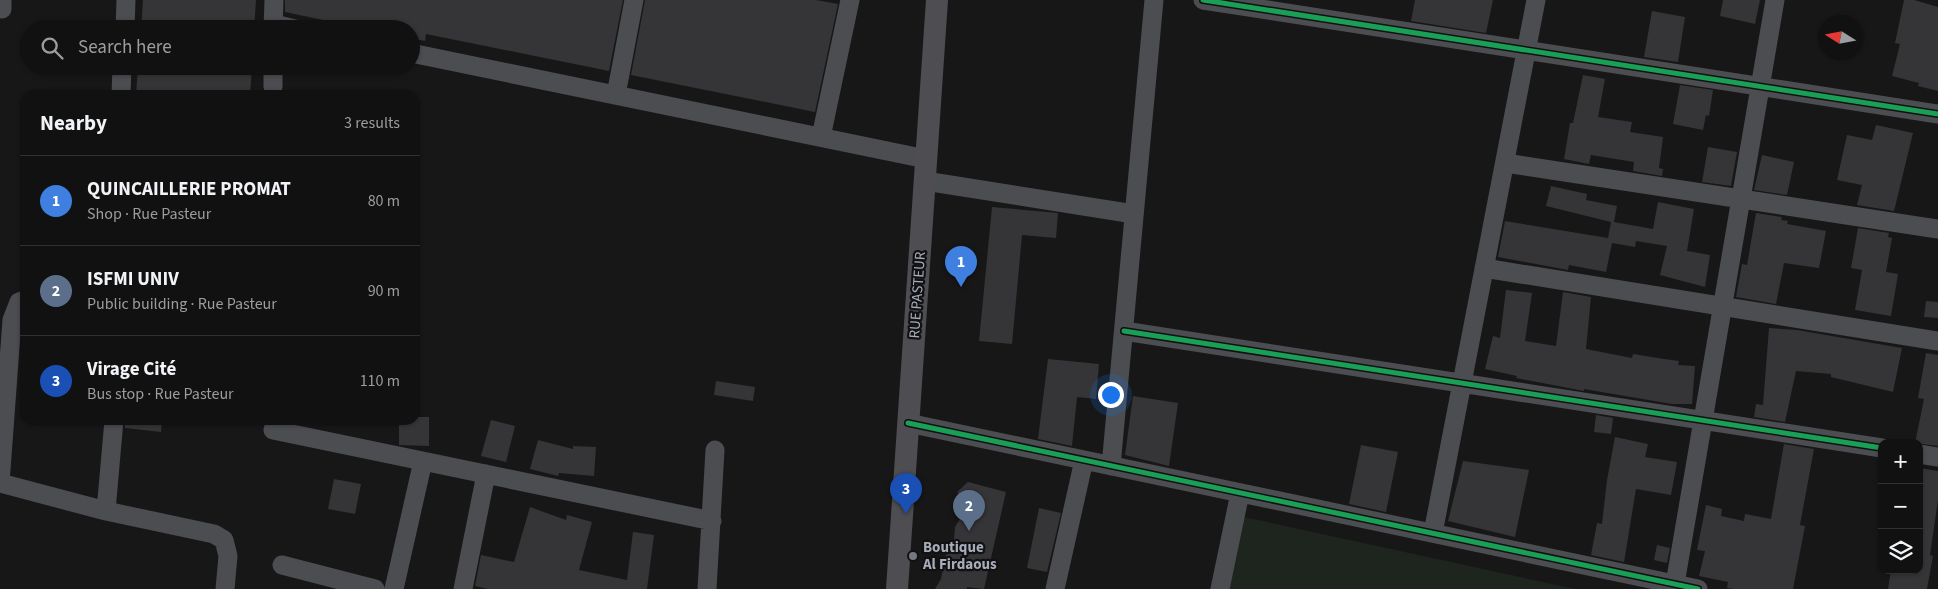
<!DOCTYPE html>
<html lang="en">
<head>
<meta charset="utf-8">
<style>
	:root { --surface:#111; --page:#1e1f1f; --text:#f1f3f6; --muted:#9c9d9f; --line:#303131; --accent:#0f766e }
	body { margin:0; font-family:"Source Sans 3",sans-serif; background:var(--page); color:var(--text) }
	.controls { position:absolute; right:15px; bottom:15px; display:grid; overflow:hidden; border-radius:10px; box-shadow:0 1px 4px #0004 }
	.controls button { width:45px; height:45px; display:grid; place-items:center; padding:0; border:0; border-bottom:1px solid var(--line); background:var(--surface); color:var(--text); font:25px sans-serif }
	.compass { position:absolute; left:1818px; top:15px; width:45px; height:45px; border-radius:50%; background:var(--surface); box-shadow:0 1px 4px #0004; rotate:281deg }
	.you { position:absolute; left:1110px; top:394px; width:18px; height:18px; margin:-12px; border:4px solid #fff; border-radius:50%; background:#1a73e8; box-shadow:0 0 0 8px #1a73e833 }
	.badge { display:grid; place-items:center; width:32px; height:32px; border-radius:50%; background:var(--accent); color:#fff; font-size:16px; font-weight:700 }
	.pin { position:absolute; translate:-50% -41px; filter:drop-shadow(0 1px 2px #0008) }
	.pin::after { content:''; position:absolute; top:26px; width:18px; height:15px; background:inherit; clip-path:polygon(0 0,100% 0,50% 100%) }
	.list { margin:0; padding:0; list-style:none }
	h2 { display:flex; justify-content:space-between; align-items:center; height:65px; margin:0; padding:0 20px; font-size:21px }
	h2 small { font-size:16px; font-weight:400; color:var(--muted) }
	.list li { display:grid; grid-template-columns:32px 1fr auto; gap:15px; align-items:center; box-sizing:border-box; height:90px; padding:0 20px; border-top:1px solid var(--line) }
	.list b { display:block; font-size:19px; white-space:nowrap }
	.list p { margin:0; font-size:16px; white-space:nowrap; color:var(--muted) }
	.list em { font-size:16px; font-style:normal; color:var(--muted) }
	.icon { flex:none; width:28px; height:28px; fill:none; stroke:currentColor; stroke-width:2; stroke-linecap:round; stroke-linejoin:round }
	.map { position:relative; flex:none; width:1938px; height:589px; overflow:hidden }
	.search { position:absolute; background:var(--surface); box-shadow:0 1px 4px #0004; left:20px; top:20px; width:400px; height:55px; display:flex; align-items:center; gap:12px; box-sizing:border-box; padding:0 18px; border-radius:28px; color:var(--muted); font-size:19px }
	.panel { position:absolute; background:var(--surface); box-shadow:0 1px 4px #0004; left:20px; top:90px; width:400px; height:335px; border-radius:15px }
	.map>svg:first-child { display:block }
	.green { fill:#1d251e }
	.building { fill:#353537 }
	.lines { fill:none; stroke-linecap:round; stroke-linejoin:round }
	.minor { stroke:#4b4d50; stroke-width:19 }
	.major { stroke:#4e4e52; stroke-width:22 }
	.cycleway-casing { stroke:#111113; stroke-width:8 }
	.cycleway { stroke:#1a9f57; stroke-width:5 }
	.poi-dot { fill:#757880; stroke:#111113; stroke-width:2 }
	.labels { text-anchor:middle; stroke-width:4.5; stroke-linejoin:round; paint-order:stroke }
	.street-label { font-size:15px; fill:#a7acb9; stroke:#111113 }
	.poi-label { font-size:15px; font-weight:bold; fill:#a7acb9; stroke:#111113; text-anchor:start }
</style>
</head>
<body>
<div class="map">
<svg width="1938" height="589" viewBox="0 0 1938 589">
	<rect width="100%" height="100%" fill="#171717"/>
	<path class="green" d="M1244 517 1575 589H1229Z"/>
	<path class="building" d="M143 0H256L254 29H141Z
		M285 0H623L609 71 426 34 425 41 411 38V29H366L285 12Z
		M645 0H816L838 4 815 112 631 75Z
		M1415 0H1493L1486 33 1411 21Z
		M1723 0H1760L1755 24 1720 16Z
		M1904 0H1914L1938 7V91L1918 86 1919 83 1892 76 1900 44 1895 43Z
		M1652 11 1685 17 1678 62 1644 57Z
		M138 66H252L250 95H136Z
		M1583 75 1605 79 1598 117 1632 122 1630 132 1663 137 1659 168 1663 169 1662 176 1633 171 1634 162 1591 155 1589 164 1564 159 1570 123H1573Z
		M1680 85 1713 90 1709 116 1706 115 1703 130 1673 124Z
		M1876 125 1913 133 1894 211 1857 205 1862 185 1837 180 1847 135 1872 140Z
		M1708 147 1737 152 1731 186 1702 182Z
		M1762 155 1794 162 1787 195 1754 190Z
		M1551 186 1587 194 1586 200 1617 206 1614 222 1653 229 1658 202 1694 209 1687 251 1710 255 1705 287 1660 275 1667 246 1636 241 1635 247 1612 243 1606 272 1569 265 1568 270 1498 257 1505 221 1608 238 1611 222 1546 206Z
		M992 207 1058 213 1056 238 1022 235 1012 344 979 341Z
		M1756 213 1782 217 1781 220 1788 221 1787 224 1826 231 1819 268 1784 263 1776 304 1736 297 1742 264 1747 265Z
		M1858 228 1889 233 1888 237 1892 238 1886 272 1898 274 1891 316 1855 310 1862 270 1851 268Z
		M1506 290 1532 293 1525 341 1556 346 1563 292 1591 297 1586 349 1632 358 1633 354 1664 359 1679 361 1678 365 1695 366 1692 404H1672L1584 389V391L1516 378 1517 376 1485 369 1493 336 1500 338Z
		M1926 301 1938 302V318L1924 317Z
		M1769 328 1797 330 1902 348 1893 392 1831 377V374L1796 371 1785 422 1754 417 1756 404 1763 405Z
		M1926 353 1938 355V446L1915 443 1924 399 1918 398Z
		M1048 359 1099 364 1096 399 1077 397 1072 446 1038 439Z
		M716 381 755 387 753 401 714 395Z
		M1133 396 1178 403 1169 466 1125 455Z
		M1596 415 1613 418 1611 434 1594 432Z
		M415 417H429V446L399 445V420H415Z
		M125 420H162L161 432 125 428Z
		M491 420 515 426 506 462 481 456Z
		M1615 437 1648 444 1645 457 1677 462 1671 495 1636 489 1624 562 1591 555 1597 523 1602 524 1607 480Z
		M538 440 573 449V446L596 447 594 476 559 473 558 476 530 469Z
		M1784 444 1814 449 1800 525 1805 526 1793 589H1734L1727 588 1728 582 1699 576 1705 551 1697 550 1706 505 1722 509 1721 516 1744 521 1745 514 1771 519Z
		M1361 445 1398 452 1386 512 1349 504Z
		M1463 461 1529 470 1515 537 1448 521Z
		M1919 468 1938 471V500L1930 555 1933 556 1927 589H1888L1891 570H1919Z
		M334 479 361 484 355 514 328 509Z
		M968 482 1006 492 984 589 967 587V589H935L941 579 947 550 953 551 955 527 963 514 956 513 958 491Z
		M530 507 566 520 567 515 592 522 579 570 627 580 633 532 654 535 647 589H488L475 586 481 555 514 562Z
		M1039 508 1061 513 1047 572 1027 568Z
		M1657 545 1670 548 1667 563 1654 560Z"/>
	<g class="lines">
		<path class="minor" d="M1203 0 1938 114
			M2 9V0
			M274 24 295 29
			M125 29 126 0
			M273 29 274 0
			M411 53 926 159
			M273 87V66
			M121 95 122 66
			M616 95 634 0
			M821 137 850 0
			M1505 163 1938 229
			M925 181 1134 214
			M1484 268 1938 341
			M1124 331 1882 448
			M908 423 1698 589
			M273 430 712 521
			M1919 454 1938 457
			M1111 466 1154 0
			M0 483 106 511 214 534 224 540 228 556 225 589
			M0 483 12 320 19 302 25 300
			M106 511 114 420
			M1433 533 1536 0
			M282 565 375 589
			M1675 584 1775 0
			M394 589 423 461
			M463 589 486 474
			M707 589 715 450
			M1055 589 1084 460
			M1220 589 1240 493"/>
		<path class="major" d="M897 589 937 0"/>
		<g class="cycleway-casing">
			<path id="cycleway" d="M1203 0 1938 114
				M1124 331 1882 448
				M908 423 1698 589"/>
		</g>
		<use href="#cycleway" class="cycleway"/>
	</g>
	<circle class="poi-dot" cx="913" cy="556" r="5"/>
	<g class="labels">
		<g class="street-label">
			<text transform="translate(917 295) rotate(-86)" y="5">RUE PASTEUR</text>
		</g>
		<g class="poi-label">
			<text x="923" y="552">Boutique<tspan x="923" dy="17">Al Firdaous</tspan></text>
		</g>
	</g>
</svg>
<div class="controls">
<button>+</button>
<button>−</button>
<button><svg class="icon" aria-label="layers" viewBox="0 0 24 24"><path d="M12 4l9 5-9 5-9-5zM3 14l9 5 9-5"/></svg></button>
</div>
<svg class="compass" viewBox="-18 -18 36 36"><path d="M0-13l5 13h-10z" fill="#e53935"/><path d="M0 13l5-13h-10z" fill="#9c9d9f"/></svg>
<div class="you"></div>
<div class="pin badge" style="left:961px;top:287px;background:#3f7fe0">1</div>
<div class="pin badge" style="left:969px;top:531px;background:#5c6f8a">2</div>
<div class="pin badge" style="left:906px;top:514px;background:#1a4fb4">3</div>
<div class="search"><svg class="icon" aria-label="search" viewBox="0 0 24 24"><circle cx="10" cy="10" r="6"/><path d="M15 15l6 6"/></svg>Search here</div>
<section class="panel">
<h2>Nearby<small>3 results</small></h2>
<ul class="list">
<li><span class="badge" style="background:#3f7fe0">1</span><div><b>QUINCAILLERIE PROMAT</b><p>Shop · Rue Pasteur</p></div><em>80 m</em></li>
<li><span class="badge" style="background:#5c6f8a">2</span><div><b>ISFMI UNIV</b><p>Public building · Rue Pasteur</p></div><em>90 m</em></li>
<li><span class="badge" style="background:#1a4fb4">3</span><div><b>Virage Cité</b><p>Bus stop · Rue Pasteur</p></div><em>110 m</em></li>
</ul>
</section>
</div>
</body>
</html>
